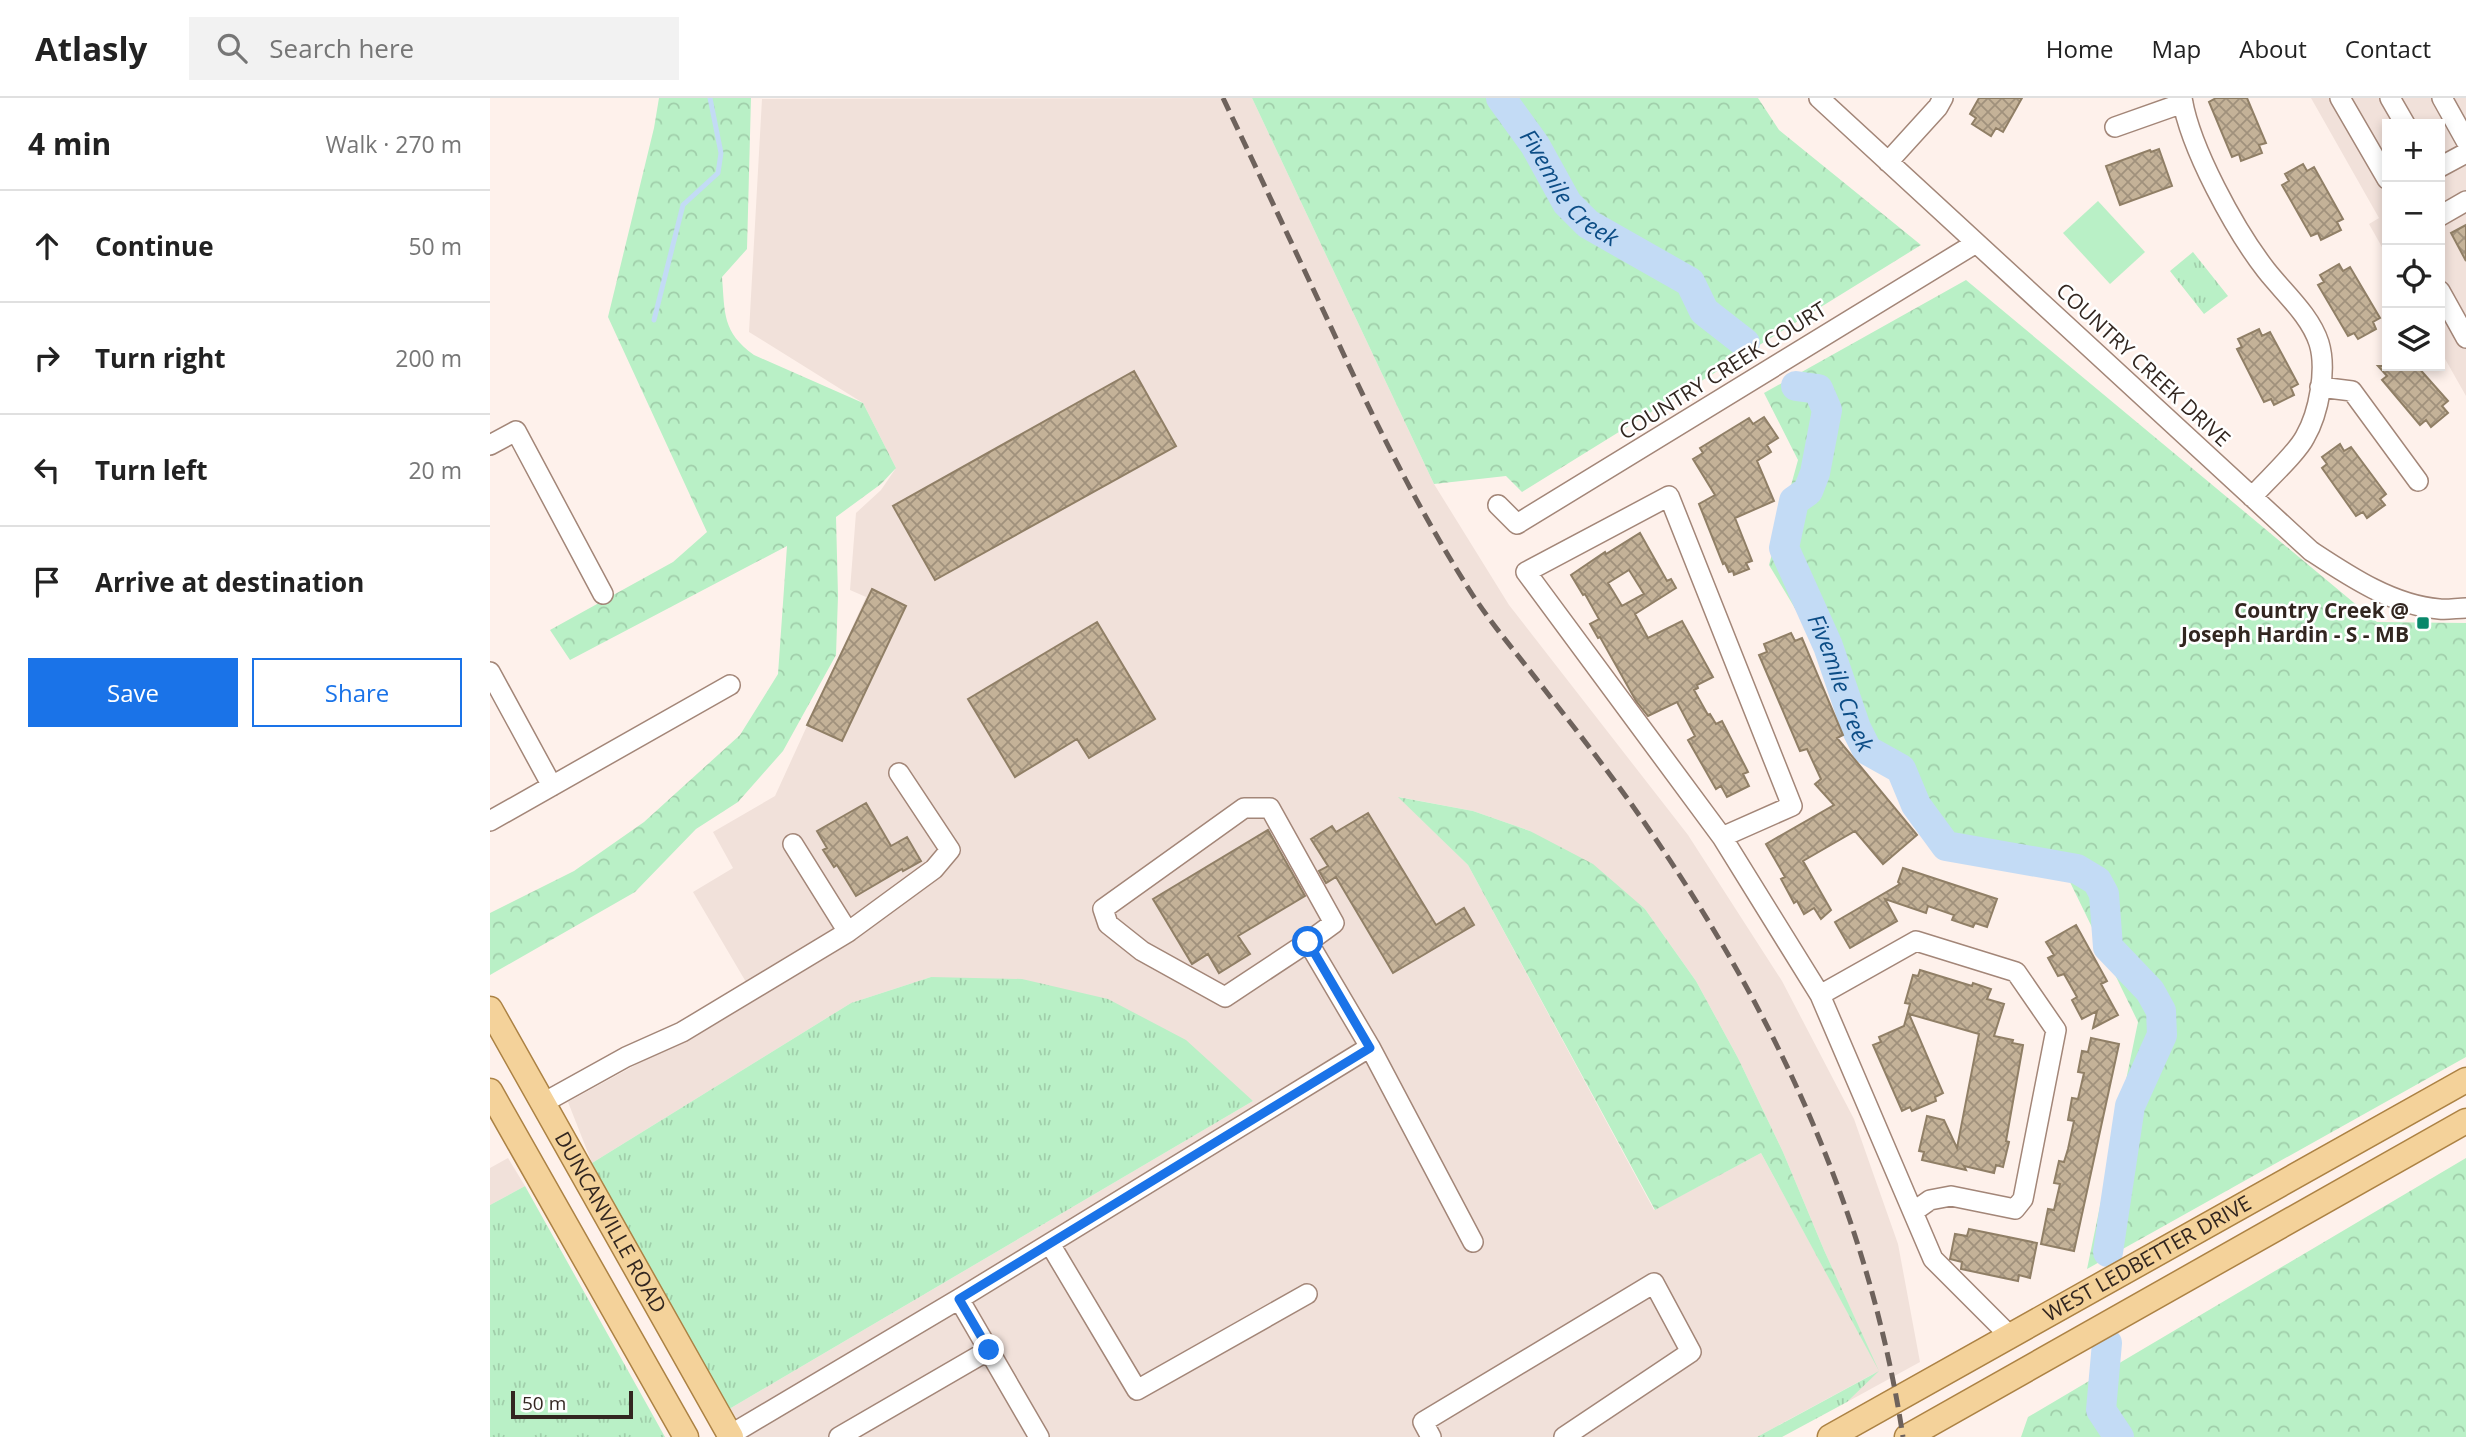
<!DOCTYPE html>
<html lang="en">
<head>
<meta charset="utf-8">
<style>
	:root { --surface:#fff; --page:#f2f2f2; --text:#222; --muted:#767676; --line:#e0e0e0; --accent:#1a73e8 }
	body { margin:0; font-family:"Open Sans",sans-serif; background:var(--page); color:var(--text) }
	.controls { position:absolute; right:21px; top:21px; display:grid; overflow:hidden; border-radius:0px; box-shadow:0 4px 10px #0003 }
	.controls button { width:63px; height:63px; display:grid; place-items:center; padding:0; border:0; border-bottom:2px solid var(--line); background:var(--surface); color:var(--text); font:35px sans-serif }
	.scale { position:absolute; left:21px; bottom:18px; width:122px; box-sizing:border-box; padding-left:7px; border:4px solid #322620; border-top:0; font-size:19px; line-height:24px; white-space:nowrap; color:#322620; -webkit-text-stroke:5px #fff; paint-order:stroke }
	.stop { position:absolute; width:21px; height:21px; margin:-16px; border:5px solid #1a73e8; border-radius:50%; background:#fff }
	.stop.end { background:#1a73e8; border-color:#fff; box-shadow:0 2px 7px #0008 }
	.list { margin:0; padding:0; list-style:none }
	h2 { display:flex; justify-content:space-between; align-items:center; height:91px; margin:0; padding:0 28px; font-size:30px }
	h2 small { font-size:23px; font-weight:400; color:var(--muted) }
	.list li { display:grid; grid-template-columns:46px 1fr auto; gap:21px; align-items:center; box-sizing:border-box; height:112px; padding:0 28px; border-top:2px solid var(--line) }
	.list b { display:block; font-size:26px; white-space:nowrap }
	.list em { font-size:23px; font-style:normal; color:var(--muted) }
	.actions { display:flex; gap:14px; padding:21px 28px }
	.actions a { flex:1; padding:16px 0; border:2px solid var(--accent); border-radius:0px; text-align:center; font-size:24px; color:var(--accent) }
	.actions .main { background:var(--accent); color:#fff }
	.icon { flex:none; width:38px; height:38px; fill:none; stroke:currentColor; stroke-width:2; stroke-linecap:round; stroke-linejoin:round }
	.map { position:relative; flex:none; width:1976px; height:1339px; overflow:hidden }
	header { display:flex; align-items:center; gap:42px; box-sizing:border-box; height:98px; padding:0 35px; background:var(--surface); border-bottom:2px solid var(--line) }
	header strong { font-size:33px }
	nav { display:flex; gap:38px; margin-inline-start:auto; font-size:24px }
	.search { width:490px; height:63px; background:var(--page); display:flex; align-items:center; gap:18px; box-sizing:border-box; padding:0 24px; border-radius:0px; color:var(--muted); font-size:26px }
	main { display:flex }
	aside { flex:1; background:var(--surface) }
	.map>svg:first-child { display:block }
	.built { fill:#f1e1da; fill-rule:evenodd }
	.grass { fill:url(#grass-tufts) }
	.forest { fill:url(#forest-crowns) }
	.pitch { fill:#b9f0c6 }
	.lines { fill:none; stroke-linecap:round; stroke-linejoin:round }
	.stream { stroke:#c3dbf5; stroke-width:5 }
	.river { stroke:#c3dbf5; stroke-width:30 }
	.building { fill:url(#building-cross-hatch); stroke:#907f66; stroke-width:2; fill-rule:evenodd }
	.minor-casing { stroke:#a38678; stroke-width:22 }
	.major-casing { stroke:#ac8244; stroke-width:27 }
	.minor { stroke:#fff; stroke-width:19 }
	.major { stroke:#f4d29a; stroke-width:24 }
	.rail { stroke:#6e625c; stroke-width:5; stroke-dasharray:14 7; stroke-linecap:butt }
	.route { stroke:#1a73e8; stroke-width:9 }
	.poi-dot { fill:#09886b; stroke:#fff; stroke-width:2.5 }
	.labels { text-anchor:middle; stroke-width:5; stroke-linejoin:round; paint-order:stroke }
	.street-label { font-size:21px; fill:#322620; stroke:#fff }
	.poi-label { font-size:21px; font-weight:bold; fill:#322620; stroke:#fff; text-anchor:end }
	.water-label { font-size:23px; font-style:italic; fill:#0c4d86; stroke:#fff }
</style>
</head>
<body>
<header>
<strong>Atlasly</strong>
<div class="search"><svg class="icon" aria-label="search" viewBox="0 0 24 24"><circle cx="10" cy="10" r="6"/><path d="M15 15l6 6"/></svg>Search here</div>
<nav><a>Home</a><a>Map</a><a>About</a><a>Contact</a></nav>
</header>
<main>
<aside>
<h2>4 min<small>Walk · 270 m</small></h2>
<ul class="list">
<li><svg class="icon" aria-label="ahead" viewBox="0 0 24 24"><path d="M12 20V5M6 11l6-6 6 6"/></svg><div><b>Continue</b></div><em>50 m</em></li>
<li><svg class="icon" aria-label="right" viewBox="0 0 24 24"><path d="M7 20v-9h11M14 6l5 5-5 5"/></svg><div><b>Turn right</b></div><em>200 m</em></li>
<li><svg class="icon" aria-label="left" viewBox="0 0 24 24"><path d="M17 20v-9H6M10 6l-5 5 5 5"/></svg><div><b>Turn left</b></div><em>20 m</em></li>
<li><svg class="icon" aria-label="arrive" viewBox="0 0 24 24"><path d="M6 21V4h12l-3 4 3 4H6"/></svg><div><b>Arrive at destination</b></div></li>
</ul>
<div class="actions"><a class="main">Save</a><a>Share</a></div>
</aside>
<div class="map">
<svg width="1976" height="1339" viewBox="0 0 1976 1339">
	<defs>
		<pattern id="grass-tufts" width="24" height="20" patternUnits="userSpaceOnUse" patternTransform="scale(1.75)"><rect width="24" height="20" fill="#b9f0c6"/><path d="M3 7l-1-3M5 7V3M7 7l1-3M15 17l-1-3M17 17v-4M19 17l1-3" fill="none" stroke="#a0ceaa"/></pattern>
		<pattern id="forest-crowns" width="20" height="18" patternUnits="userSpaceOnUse" patternTransform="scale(1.75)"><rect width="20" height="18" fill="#b9f0c6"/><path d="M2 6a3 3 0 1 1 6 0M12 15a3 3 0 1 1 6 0" fill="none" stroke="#a0ceaa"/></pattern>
		<pattern id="building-cross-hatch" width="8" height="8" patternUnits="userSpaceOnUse" patternTransform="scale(1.75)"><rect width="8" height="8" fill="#c4b298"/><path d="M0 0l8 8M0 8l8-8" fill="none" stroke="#a0917c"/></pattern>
	</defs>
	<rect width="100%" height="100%" fill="#fef1eb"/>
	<path class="built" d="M762 0 944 386 1019 507 1198 737 1292 883 1364 1021 1408 1146 1430 1264 1357 1304 1385 1275 1267 1339H242L229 1317 763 1003 441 879 361 905 102 1065 78 1004 266 901 203 794 243 770 223 734 285 698 376 499 360 492 366 415 391 392 406 370 373 305 259 234 272 1ZM909 699 983 713 1040 733 1155 811 1206 883 1248 960 1293 1054 1334 1152 1382 1259 1271 1055 1164 1112 978 767Z
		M1821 0H1976V298L1950 252V26H1897V158L1879 126 1889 120Z
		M18 1060 35 1088 0 1107V1070Z"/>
	<path class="grass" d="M1703 154 1738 198 1714 216 1680 173Z
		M441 879 532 881 618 901 696 942 763 1003 229 1317 102 1065 361 905Z
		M35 1088 175 1339H0V1107Z
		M1389 1273 1357 1304 1292 1339H1267Z"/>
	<path class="forest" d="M169 0H261L257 151 232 179C235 215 232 234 264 257L373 305 406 370 391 386 346 419 348 498 346 557 293 653 248 704 206 731 145 794 0 877V815L84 773 154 724 250 637 288 576 297 448 80 562 60 532 183 464 217 434 118 219 164 30Z
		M762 0H1268L1289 32 1431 147 1032 394 1016 378 944 386Z
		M1476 182 1887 524 1976 525V959L1597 1171 1648 924 1579 782 1451 754 1279 467 1308 362 1274 295Z
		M908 699 983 713 1040 733 1103 766 1155 811 1206 883 1248 960 1293 1054 1334 1152 1389 1273 1271 1055 1165 1112 978 767Z
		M1976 1060V1339H1531L1538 1319Z"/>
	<path class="pitch" d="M1608 103 1655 154 1620 186 1573 135Z"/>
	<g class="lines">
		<path class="stream" d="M164 222 193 107 228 75 231 55 220 0"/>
		<g class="river">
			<path id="s1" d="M1011 0 1045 47 1077 105 1098 126 1200 184 1214 213 1255 245"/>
			<path id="s2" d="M1306 288 1328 291 1337 312 1325 375 1318 393 1304 403 1294 450 1338 548 1366 630 1377 652 1411 671 1426 707 1456 748 1587 771 1607 783 1614 796 1618 849 1660 893 1671 913 1672 937 1640 1008 1618 1154"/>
			<path d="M1617 1245 1611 1312 1629 1339"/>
		</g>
	</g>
	<path class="building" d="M1489 0H1532L1513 34 1506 30 1501 38 1482 26 1486 20 1480 16Z
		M1726 0H1757L1776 45 1769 47 1772 55 1751 63 1749 56 1742 59 1719 4Z
		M1669 51 1682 88 1630 107 1616 68 1660 52 1661 54Z
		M1813 66 1817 73 1824 69 1853 121 1847 124 1851 132 1831 142 1828 135 1821 138 1792 87 1799 83 1795 76Z
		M1976 127V163L1961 135Z
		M1849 166 1853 173 1860 169 1890 220 1883 224 1886 231 1868 241 1864 235 1858 238 1828 187 1834 184 1830 177Z
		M1769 231 1772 238 1780 234 1808 286 1801 290 1804 297 1784 307 1781 301 1774 304 1747 251 1752 249 1748 241Z
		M1888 268H1927L1958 303 1952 308 1958 315 1941 329 1936 322 1930 327 1892 282 1897 278Z
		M644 273 686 348 445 482 403 408Z
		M1274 319 1288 340 1277 347 1281 354 1267 363 1284 403 1245 420 1262 463 1256 465 1259 471 1244 477 1243 473 1239 474 1235 465 1233 466 1209 406 1225 397 1203 361 1213 355 1210 350 1259 320 1263 326Z
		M1850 346 1854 353 1861 349 1896 396 1890 401 1895 407 1877 420 1873 414 1866 418 1832 370 1837 366 1832 359Z
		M1150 435 1177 483 1181 481 1186 490 1145 516 1158 540 1192 523 1223 579 1207 587 1208 590 1204 592 1218 617 1220 616 1226 626 1232 623 1258 674 1253 676 1259 688 1237 699 1231 688 1226 691 1198 642 1205 638 1187 604 1158 618 1146 603 1110 539 1108 540 1100 526 1109 521 1095 496 1093 497 1081 477 1115 454 1116 456ZM1139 472 1154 496 1132 508 1118 485Z
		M382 491 416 508 352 643 317 627Z
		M607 524 665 621 599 660 587 641 525 679 478 601Z
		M1301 535 1305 543 1312 540 1353 637 1347 640 1427 737 1393 766 1365 733 1313 763 1341 812 1331 821 1324 810 1314 816 1307 803 1304 805 1291 781 1295 779 1276 746 1344 707 1325 686 1331 681 1317 651 1310 653 1269 557 1277 554 1274 546Z
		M376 705 401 748 417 739 431 763 413 773 412 771 366 798 347 767 344 769 333 752 337 750 327 733Z
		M878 715 946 827 974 810 984 827 903 875 846 779 836 785 829 773 838 768 821 741 842 728 846 734Z
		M778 732 815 798 748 838 760 856 729 875 718 856 702 866 663 801Z
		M1413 770 1507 801 1497 829 1485 825 1483 829 1462 822 1464 817 1438 808 1436 815 1395 801 1407 823 1360 850 1345 824 1410 786 1408 784Z
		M1586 827 1617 883 1611 886 1628 917 1603 930 1607 913 1592 921 1582 902 1587 899 1574 876 1568 878 1558 860 1564 857 1556 844Z
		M1430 872 1482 888 1483 885 1501 891 1497 901 1514 906 1504 938 1523 942 1522 945 1533 947 1516 1043 1519 1044 1513 1069 1506 1067 1504 1075 1474 1068 1476 1072 1432 1062 1434 1054 1429 1053 1437 1018 1454 1022 1467 1050 1489 936 1419 916 1453 995 1445 999 1446 1003 1422 1013 1420 1009 1412 1013 1383 947 1391 944 1389 939 1414 928 1420 906 1415 905 1423 877 1428 878Z
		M1601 940 1629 946 1584 1153 1551 1146 1558 1111 1564 1112 1570 1086 1564 1085 1569 1063 1574 1064 1578 1051 1584 1023 1578 1022 1582 1000 1588 1001 1594 975 1588 974 1592 953 1598 954Z
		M1479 1131 1547 1145 1540 1180 1529 1177 1528 1183 1471 1171 1472 1164 1460 1161 1465 1136 1477 1138Z"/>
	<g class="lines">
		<g class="minor-casing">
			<path id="minor" d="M1329 0 1821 453C1859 478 1902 507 1949 511 1958 512 1967 510 1976 510
				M1692 0C1700 50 1745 132 1776 172 1794 195 1820 217 1829 245 1837 271 1829 315 1815 339 1807 355 1776 383 1762 399
				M1850 0 1897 81
				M1900 0 1915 26
				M1952 0 1976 43
				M1625 29 1693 5
				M1398 64 1448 9 1453 0
				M1950 69 1976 55
				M1950 118 1976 103
				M1950 193 1976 240
				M1830 289 1862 293 1928 383
				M0 347 26 333 113 496
				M1008 407 1027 426 1486 145
				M0 574 62 688
				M0 723 240 587
				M1232 739 1302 708 1179 398 1036 474 1232 739 1330 897 1443 1161 1520 1238
				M358 834 444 771 460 752 409 675
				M1330 897 1426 843 1526 874 1566 932 1533 1101 1525 1111 1461 1098 1440 1102 1423 1114
				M880 949 983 1144
				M53 1005 136 959 192 934 358 834 303 746
				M560 1146 647 1292 817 1196
				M469 1201 549 1339
				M240 1337 469 1201 880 949 818 844 844 825 780 710H754L613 811 618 826 652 853 735 899 818 844
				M349 1339 499 1252
				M941 1339 933 1324 1164 1185 1201 1254 1074 1339"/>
		</g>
		<g class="major-casing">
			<g id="major">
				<path id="s3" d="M0 911 241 1339"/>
				<path d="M0 993 196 1339"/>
				<path id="s4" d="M1340 1339 1976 982"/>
				<path d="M1417 1339 1976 1023"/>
			</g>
		</g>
		<use href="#minor" class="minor"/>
		<use href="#major" class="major"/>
		<path class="rail" d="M733 0C769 76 805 152 840 227 883 320 927 410 982 496 1003 528 1028 557 1051 587 1087 633 1123 679 1156 727 1284 912 1379 1115 1413 1339"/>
	</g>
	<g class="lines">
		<path class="route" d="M499 1252 469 1201 880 950 818 844"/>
	</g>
	<rect class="poi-dot" x="1926" y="518" width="14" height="14" rx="3.5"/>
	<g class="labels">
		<g class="street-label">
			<text transform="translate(1653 267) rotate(43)" y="7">COUNTRY CREEK DRIVE</text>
			<text transform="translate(1233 273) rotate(-32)" y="7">COUNTRY CREEK COURT</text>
			<text dy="7" stroke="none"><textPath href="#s3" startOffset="245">DUNCANVILLE ROAD</textPath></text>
			<text dy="7" stroke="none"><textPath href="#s4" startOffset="364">WEST LEDBETTER DRIVE</textPath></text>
		</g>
		<g class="poi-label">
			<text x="1919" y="520">Country Creek @<tspan x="1919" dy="24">Joseph Hardin - S - MB</tspan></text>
		</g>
		<g class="water-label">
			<text dy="8" stroke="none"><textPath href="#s1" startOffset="114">Fivemile Creek</textPath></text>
			<text dy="8" stroke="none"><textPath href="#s2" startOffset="340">Fivemile Creek</textPath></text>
		</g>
	</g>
</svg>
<div class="controls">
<button>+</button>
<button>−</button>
<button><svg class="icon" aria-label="locate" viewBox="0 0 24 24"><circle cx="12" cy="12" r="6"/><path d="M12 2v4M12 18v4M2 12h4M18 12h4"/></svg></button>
<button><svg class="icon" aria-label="layers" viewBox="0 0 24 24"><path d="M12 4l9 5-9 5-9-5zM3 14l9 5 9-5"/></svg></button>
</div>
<div class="scale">50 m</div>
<div class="stop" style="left:818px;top:844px"></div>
<div class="stop end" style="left:499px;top:1252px"></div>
</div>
</main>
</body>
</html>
